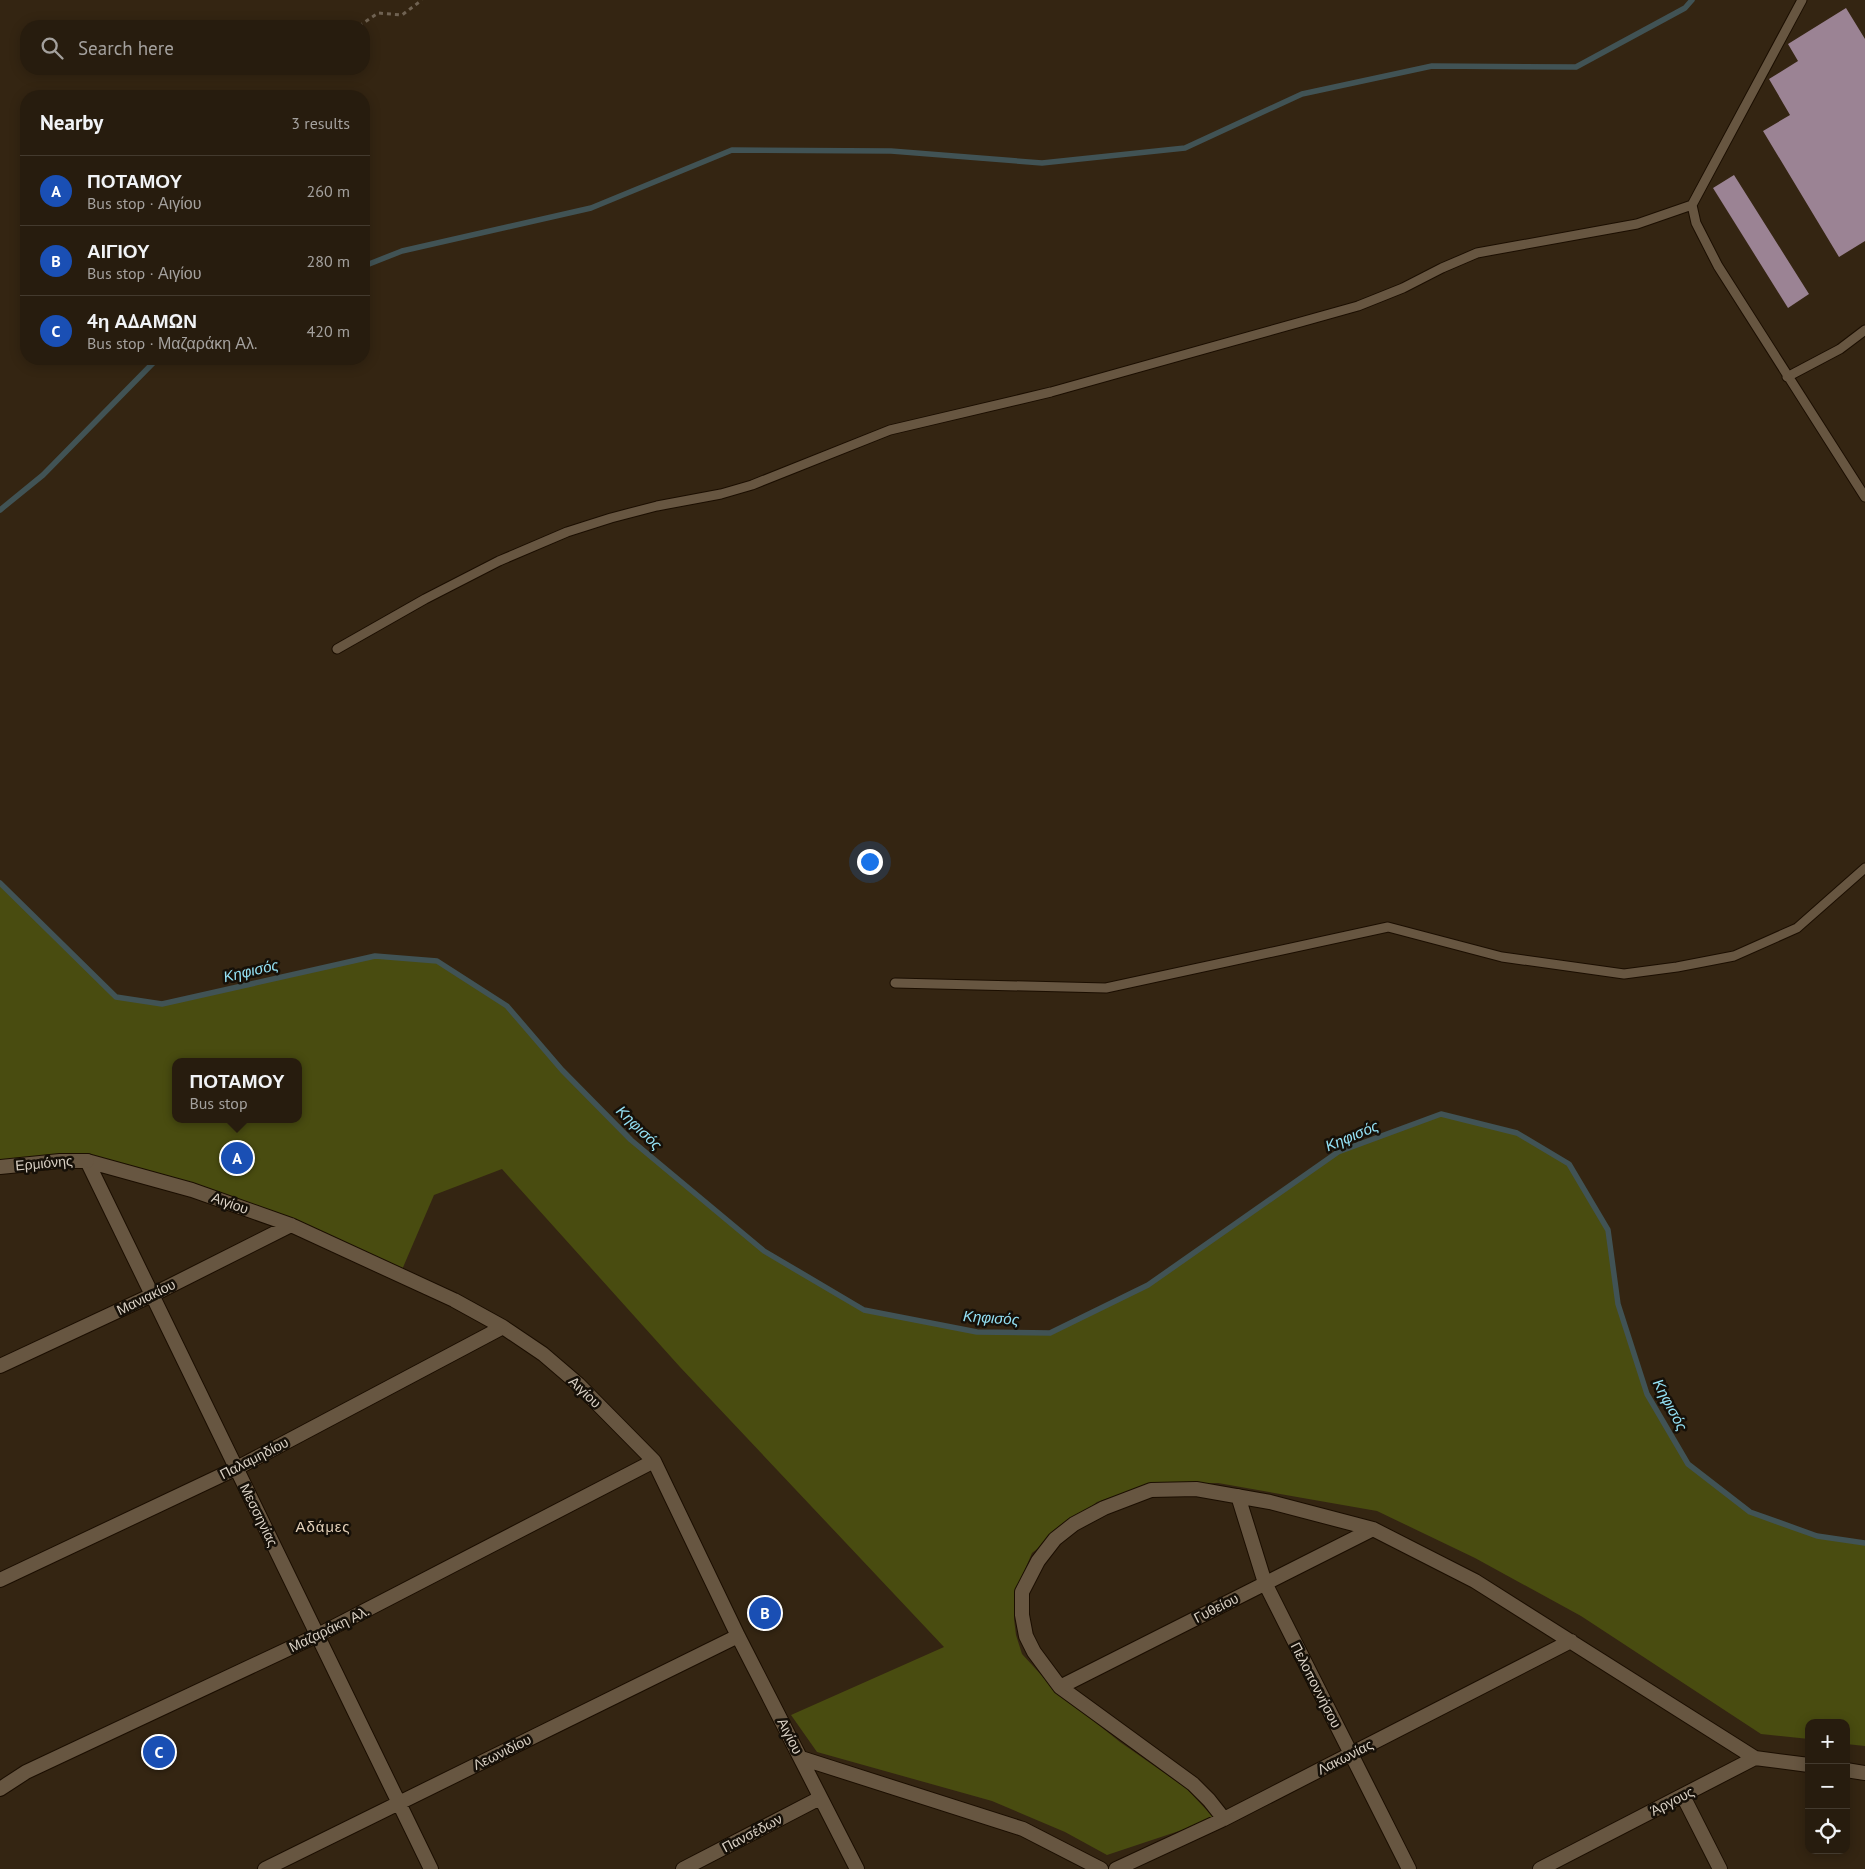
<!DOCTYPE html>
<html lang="en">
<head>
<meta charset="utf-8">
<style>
	:root { --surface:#271c0e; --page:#33291c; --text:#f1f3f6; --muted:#a4a19e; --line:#433a2e; --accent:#8c9099 }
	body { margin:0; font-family:"PT Sans",sans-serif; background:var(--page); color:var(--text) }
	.controls { position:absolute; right:15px; bottom:15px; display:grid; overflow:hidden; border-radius:10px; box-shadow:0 2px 12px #0003 }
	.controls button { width:45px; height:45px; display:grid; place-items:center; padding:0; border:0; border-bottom:1px solid var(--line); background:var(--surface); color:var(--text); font:25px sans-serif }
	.you { position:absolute; left:869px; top:861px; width:18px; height:18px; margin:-12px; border:4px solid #fff; border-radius:50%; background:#1a73e8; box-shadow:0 0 0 8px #1a73e833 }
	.badge { display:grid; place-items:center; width:32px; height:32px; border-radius:50%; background:var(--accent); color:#fff; font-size:16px; font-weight:700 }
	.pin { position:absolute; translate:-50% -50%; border:2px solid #fff; box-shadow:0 1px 5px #0006 }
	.popup { position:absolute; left:172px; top:1058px; width:130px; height:65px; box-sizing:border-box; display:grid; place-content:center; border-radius:10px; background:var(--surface); filter:drop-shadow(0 1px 4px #0005); font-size:16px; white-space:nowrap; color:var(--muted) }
	.popup b { font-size:19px; color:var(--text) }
	.popup::after { content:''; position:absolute; left:50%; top:100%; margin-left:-10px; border:10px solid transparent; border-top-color:var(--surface) }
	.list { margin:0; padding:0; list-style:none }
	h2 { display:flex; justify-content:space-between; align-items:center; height:65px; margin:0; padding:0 20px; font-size:21px }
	h2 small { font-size:16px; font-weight:400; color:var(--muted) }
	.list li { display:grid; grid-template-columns:32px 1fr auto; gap:15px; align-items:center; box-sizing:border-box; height:70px; padding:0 20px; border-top:1px solid var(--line) }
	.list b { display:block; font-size:19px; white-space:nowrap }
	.list p { margin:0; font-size:16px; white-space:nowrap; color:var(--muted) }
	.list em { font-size:16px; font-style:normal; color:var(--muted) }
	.icon { flex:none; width:28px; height:28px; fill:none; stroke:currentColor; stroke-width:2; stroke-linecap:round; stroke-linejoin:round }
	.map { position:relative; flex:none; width:1865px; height:1869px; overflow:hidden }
	.search { position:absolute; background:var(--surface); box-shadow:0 2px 12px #0003; left:20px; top:20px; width:350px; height:55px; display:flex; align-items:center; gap:12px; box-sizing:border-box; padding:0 18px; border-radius:20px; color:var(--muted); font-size:19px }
	.panel { position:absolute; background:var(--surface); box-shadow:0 2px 12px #0003; left:20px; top:90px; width:350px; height:275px; border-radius:20px }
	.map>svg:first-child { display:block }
	.green { fill:#494c10; fill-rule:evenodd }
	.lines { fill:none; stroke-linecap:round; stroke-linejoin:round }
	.stream { stroke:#415355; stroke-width:5.5 }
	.building { fill:#9b8394 }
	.service-casing { stroke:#1b0e00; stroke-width:11 }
	.minor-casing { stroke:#1b0e00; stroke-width:16 }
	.tertiary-casing { stroke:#1b0e00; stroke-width:16 }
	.path { stroke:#6f6252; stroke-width:3; stroke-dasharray:4 4; stroke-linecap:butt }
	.service { stroke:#675641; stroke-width:9 }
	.minor { stroke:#675641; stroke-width:14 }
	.tertiary { stroke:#675641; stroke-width:14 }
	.labels { text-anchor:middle; stroke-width:5; stroke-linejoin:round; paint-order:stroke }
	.street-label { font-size:14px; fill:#d9d0c4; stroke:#161008 }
	.water-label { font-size:15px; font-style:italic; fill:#94e1f5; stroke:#161008 }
	.neighbourhood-label { font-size:15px; letter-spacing:1px; fill:#e5d2ba; stroke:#161008 }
</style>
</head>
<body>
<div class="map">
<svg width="1865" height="1869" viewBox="0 0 1865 1869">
	<rect width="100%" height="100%" fill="#342512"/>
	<path class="green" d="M0 883 116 997 162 1004 375 956 437 961 507 1006 562 1070 631 1140 764 1251 864 1310 977 1332 1050 1333 1148 1285 1338 1152 1441 1114 1517 1133 1569 1164 1608 1230 1618 1304 1647 1394 1688 1464 1750 1512 1817 1536 1865 1543V1746L1846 1744V1723H1809V1739L1761 1734 1581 1616 1475 1558 1377 1511 1218 1483 1151 1484 1097 1502 1032 1553 1017 1588 1014 1619 1016 1635 1022 1654 1055 1690 1120 1742 1186 1788 1215 1819 1107 1855 1065 1832 992 1801 817 1752 791 1715 944 1647 680 1367 502 1169 434 1195 401 1272 192 1190 82 1153 0 1160ZM176 1062H298V1119H176Z"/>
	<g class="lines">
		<path class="stream" d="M364 266 402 251 591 208 732 150 891 151 1042 163 1185 148 1302 94 1432 66 1576 67 1685 8 1692 0
			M0 510 43 475 157 359
			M0 883 116 997 162 1004 375 956 437 961 507 1006 562 1070 631 1140 764 1251 864 1310 977 1332 1050 1333 1148 1285 1338 1152 1441 1114 1517 1133 1569 1164 1608 1230 1618 1304 1647 1394 1688 1464 1750 1512 1817 1536 1865 1543"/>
	</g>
	<path class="building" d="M1846 8 1865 39V241L1839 257 1763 131 1790 115 1769 79 1798 61 1788 44Z
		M1734 175 1809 294 1788 308 1713 188Z"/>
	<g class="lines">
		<g class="service-casing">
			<path id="service" d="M1802 0 1692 205 1696 223 1718 266 1865 497
				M1787 377 1840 349 1865 330
				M337 649 425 599 499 561 567 532 611 518 657 506 721 494 752 485 890 430 1051 392 1358 306 1403 288 1442 268 1477 253 1637 224 1692 205
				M895 983 1106 988 1388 927 1502 957 1624 974 1677 967 1734 956 1797 928 1865 868"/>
		</g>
		<g class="minor-casing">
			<path id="minor" d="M87 1161 192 1190 291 1225 454 1300 503 1327 543 1354 578 1384 654 1461 738 1636 857 1869
				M87 1161 431 1869
				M0 1366 152 1295 291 1225
				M1238 1496 1265 1583 1409 1869
				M0 1580 237 1468 503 1327
				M1060 1687 1373 1529
				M801 1758 1023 1829 1101 1869
				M1846 1770 1865 1773
				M0 1789 26 1772 318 1635 654 1461
				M1683 1796 1720 1869
				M1224 1819 1209 1800 1193 1784 1060 1687 1034 1652 1026 1636 1022 1615V1592L1038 1561 1055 1539 1074 1524 1104 1508 1151 1490 1196 1489 1270 1502 1373 1529 1475 1581 1755 1758
				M265 1869 738 1636
				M683 1869 820 1798
				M1116 1869 1224 1819 1571 1641
				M1540 1869 1755 1758 1809 1765"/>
		</g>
		<g class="tertiary-casing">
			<path id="tertiary" d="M0 1167 60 1161H87"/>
		</g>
		<path class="path" d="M359 26 378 13 402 15 422 0"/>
		<use href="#service" class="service"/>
		<use href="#minor" class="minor"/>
		<use href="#tertiary" class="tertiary"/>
	</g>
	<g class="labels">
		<g class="street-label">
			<text transform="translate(44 1163) rotate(-5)" y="5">Ερμιόνης</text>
			<text transform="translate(230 1203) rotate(20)" y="5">Αιγίου</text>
			<text transform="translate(146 1297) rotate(-26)" y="5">Μανιακίου</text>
			<text transform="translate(585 1392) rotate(44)" y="5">Αιγίου</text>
			<text transform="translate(254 1458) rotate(-27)" y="5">Παλαμηδίου</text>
			<text transform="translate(259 1515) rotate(64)" y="5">Μεσσηνίας</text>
			<text transform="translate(1216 1608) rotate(-27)" y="5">Γυθείου</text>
			<text transform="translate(329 1629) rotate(-26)" y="5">Μαζαράκη Αλ.</text>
			<text transform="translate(1316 1685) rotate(63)" y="5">Πελοποννήσου</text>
			<text transform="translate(790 1736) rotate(63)" y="5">Αιγίου</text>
			<text transform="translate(502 1752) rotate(-26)" y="5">Λεωνιδίου</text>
			<text transform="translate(1345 1757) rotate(-27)" y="5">Λακωνίας</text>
			<text transform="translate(1672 1801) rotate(-27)" y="5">Άργους</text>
			<text transform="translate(752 1833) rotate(-28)" y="5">Πανσέδων</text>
		</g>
		<g class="water-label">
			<text transform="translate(251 971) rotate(-13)" y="5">Κηφισός</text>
			<text transform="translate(639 1128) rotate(44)" y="5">Κηφισός</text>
			<text transform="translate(1352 1136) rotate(-23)" y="5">Κηφισός</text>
			<text transform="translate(991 1318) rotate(4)" y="5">Κηφισός</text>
			<text transform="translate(1670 1405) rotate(62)" y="5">Κηφισός</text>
		</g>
		<g class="neighbourhood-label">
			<text x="323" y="1532">Αδάμες</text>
		</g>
	</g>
</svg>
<div class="controls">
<button>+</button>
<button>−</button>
<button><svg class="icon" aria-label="locate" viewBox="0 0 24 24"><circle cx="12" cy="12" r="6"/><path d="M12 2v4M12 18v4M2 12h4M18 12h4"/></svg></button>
</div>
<div class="you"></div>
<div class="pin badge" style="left:237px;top:1158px;background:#1a4fb4">A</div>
<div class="popup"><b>ΠΟΤΑΜΟΥ</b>Bus stop</div>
<div class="pin badge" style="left:765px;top:1613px;background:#1a4fb4">B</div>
<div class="pin badge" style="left:159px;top:1752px;background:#1a4fb4">C</div>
<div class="search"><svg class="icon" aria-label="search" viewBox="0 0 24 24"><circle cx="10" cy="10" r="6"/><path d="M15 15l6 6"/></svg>Search here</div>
<section class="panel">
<h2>Nearby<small>3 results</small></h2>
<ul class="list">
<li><span class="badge" style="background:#1a4fb4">A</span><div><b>ΠΟΤΑΜΟΥ</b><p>Bus stop · Αιγίου</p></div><em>260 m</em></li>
<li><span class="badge" style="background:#1a4fb4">B</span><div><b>ΑΙΓΙΟΥ</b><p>Bus stop · Αιγίου</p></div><em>280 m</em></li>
<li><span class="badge" style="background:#1a4fb4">C</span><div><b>4η ΑΔΑΜΩΝ</b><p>Bus stop · Μαζαράκη Αλ.</p></div><em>420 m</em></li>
</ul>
</section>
</div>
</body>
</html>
